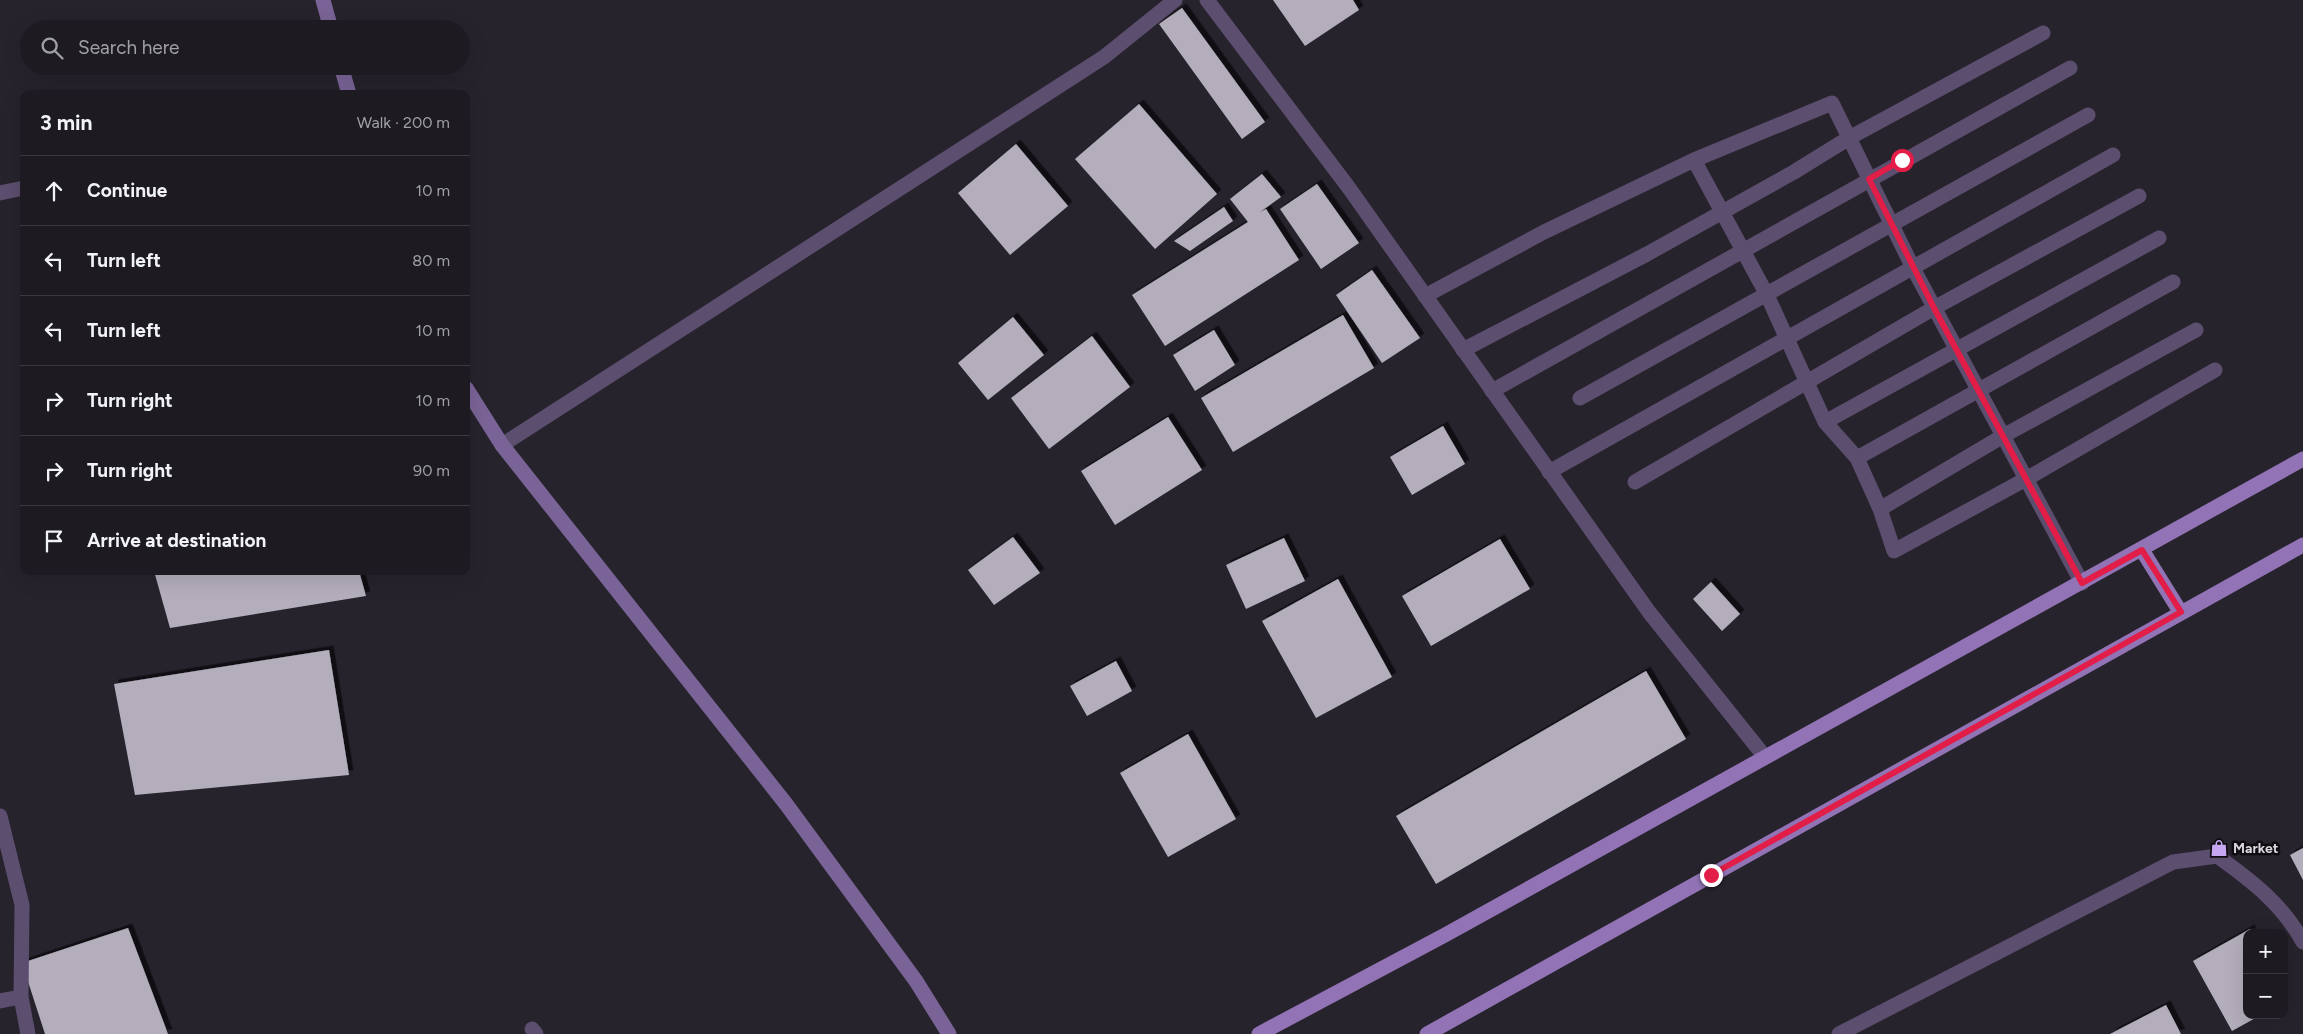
<!DOCTYPE html>
<html lang="en">
<head>
<meta charset="utf-8">
<style>
	:root { --surface:#1d1a22; --page:#25232a; --text:#f1f3f6; --muted:#a0a1a5; --line:#3b3840 }
	body { margin:0; font-family:Figtree,sans-serif; background:var(--page); color:var(--text) }
	.controls { position:absolute; right:15px; bottom:15px; display:grid; overflow:hidden; border-radius:10px; box-shadow:0 5px 20px #0002 }
	.controls button { width:45px; height:45px; display:grid; place-items:center; padding:0; border:0; border-bottom:1px solid var(--line); background:var(--surface); color:var(--text); font:25px sans-serif }
	.stop { position:absolute; width:15px; height:15px; margin:-11px; border:4px solid #e11d48; border-radius:50%; background:#fff }
	.stop.end { background:#e11d48; border-color:#fff; box-shadow:0 1px 5px #0008 }
	.list { margin:0; padding:0; list-style:none }
	h2 { display:flex; justify-content:space-between; align-items:center; height:65px; margin:0; padding:0 20px; font-size:21px }
	h2 small { font-size:16px; font-weight:400; color:var(--muted) }
	.list li { display:grid; grid-template-columns:32px 1fr auto; gap:15px; align-items:center; box-sizing:border-box; height:70px; padding:0 20px; border-top:1px solid var(--line) }
	.list b { display:block; font-size:19px; white-space:nowrap }
	.list em { font-size:16px; font-style:normal; color:var(--muted) }
	.icon { flex:none; width:28px; height:28px; fill:none; stroke:currentColor; stroke-width:2; stroke-linecap:round; stroke-linejoin:round }
	.map { position:relative; flex:none; width:2303px; height:1034px; overflow:hidden }
	.search { position:absolute; background:var(--surface); box-shadow:0 5px 20px #0002; left:20px; top:20px; width:450px; height:55px; display:flex; align-items:center; gap:12px; box-sizing:border-box; padding:0 18px; border-radius:28px; color:var(--muted); font-size:19px }
	.panel { position:absolute; background:var(--surface); box-shadow:0 5px 20px #0002; left:20px; top:90px; width:450px; height:485px; border-radius:10px }
	.map>svg:first-child { display:block }
	.building { fill:#b4aebc; filter:url(#shadow) }
	.lines { fill:none; stroke-linecap:round; stroke-linejoin:round }
	.lane { stroke:#5c4e6e; stroke-width:15 }
	.street { stroke:#5c4e6e; stroke-width:15 }
	.secondary { stroke:#7a6497; stroke-width:15 }
	.primary { stroke:#9274b6; stroke-width:15 }
	.route { stroke:#e11d48; stroke-width:6 }
	.labels { text-anchor:middle; stroke-width:5; stroke-linejoin:round; paint-order:stroke }
	.poi-label { font-size:14px; font-weight:bold; fill:#d8d5dc; stroke:#0f0d12; text-anchor:start }
</style>
</head>
<body>
<div class="map">
<svg width="2303" height="1034" viewBox="0 0 2303 1034">
	<defs>
		<filter id="shadow"><feDropShadow dx="4.5" dy="-4.5" stdDeviation="0" flood-color="#0009"/></filter>
	</defs>
	<rect width="100%" height="100%" fill="#27232d"/>
	<path class="building" d="M1273 0H1353L1359 10 1305 46Z
		M1182 8 1265 122 1242 139 1159 24Z
		M1139 104 1217 194 1155 249 1075 159Z
		M1016 144 1068 206 1010 255 958 193Z
		M1262 174 1281 197 1260 212 1266 209 1299 260 1165 346 1132 295 1248 222 1230 199Z
		M1317 184 1359 243 1321 269 1280 209Z
		M1224 207 1233 221 1190 251 1174 241Z
		M1372 270 1420 338 1382 363 1336 295Z
		M1343 315 1374 368 1233 452 1201 398Z
		M1013 317 1044 355 988 400 958 363Z
		M1214 330 1235 365 1195 391 1173 355Z
		M1092 336 1130 387 1049 449 1011 398Z
		M1168 417 1202 470 1115 525 1081 471Z
		M1443 426 1465 464 1412 495 1390 457Z
		M1013 537 1040 573 994 605 968 570Z
		M1284 538 1305 581 1246 609 1226 565Z
		M1500 539 1530 589 1431 646 1402 596Z
		M154 571H359L366 596 170 628Z
		M1338 579 1392 677 1316 718 1262 621Z
		M1711 582 1740 614 1722 631 1693 599Z
		M329 650 349 775 135 795 114 684Z
		M1116 661 1132 691 1087 716 1070 686Z
		M1646 671 1686 739 1436 884 1396 816Z
		M1188 734 1236 819 1168 857 1120 773Z
		M2303 848V880L2290 855Z
		M128 928 168 1034H45L22 963Z
		M2250 929 2252 933H2247V1015H2261L2232 1031 2193 961Z
		M2166 1005 2181 1034H2110Z"/>
	<g class="lines">
		<path class="lane" d="M1694 160 1767 295 1825 422 1857 458 1880 509 1894 551 2026 479 2215 370
			M1425 296 1544 232 1694 160 1832 103 1913 268 2082 583
			M1463 350 1647 254 1794 172 1849 138 2043 33
			M1492 391 2070 68
			M1580 398 2088 115
			M1825 422 2159 238
			M1857 458 2173 282
			M1549 472 2113 155
			M1635 482 1934 308 2139 196
			M1880 509 2003 436 2196 330
			M0 816 22 905 21 997 28 1034
			M0 1001 21 997
			M532 1029 536 1034
			M1839 1034 2173 862 2217 856C2252 881 2282 904 2303 942"/>
		<path class="street" d="M1207 0 1349 188 1649 612 1765 757
			M0 193 24 188
			M502 445 1104 57 1175 0"/>
		<path class="secondary" d="M323 0 331 29
			M341 66 349 94
			M466 388 502 445 786 804 916 981 949 1034"/>
		<path class="primary" d="M2142 550 2181 613
			M1259 1034 1445 935 2303 459
			M1427 1034 2303 545"/>
	</g>
	<g class="lines">
		<path class="route" d="M1711 875 2181 612 2142 550 2082 583 1934 308 1869 179 1902 160"/>
	</g>
	<defs>
		<g id="shop-bare" transform="scale(1.35)"><path d="M-5-2.5h2.3a2.7 3.5 0 0 1 5.4 0H5L5.5 6h-11ZM-1.5-2.5h3a1.5 2.3 0 0 0-3 0Z" fill="#c6a6f0" stroke="#0f0d12" stroke-width="2.5" paint-order="stroke"/></g>
	</defs>
	<g fill-rule="evenodd">
		<use href="#shop-bare" x="2219" y="848"/>
	</g>
	<g class="labels">
		<g class="poi-label">
			<text x="2233" y="853">Market</text>
		</g>
	</g>
</svg>
<div class="controls">
<button>+</button>
<button>−</button>
</div>
<div class="stop" style="left:1902px;top:160px"></div>
<div class="stop end" style="left:1711px;top:875px"></div>
<div class="search"><svg class="icon" aria-label="search" viewBox="0 0 24 24"><circle cx="10" cy="10" r="6"/><path d="M15 15l6 6"/></svg>Search here</div>
<section class="panel">
<h2>3 min<small>Walk · 200 m</small></h2>
<ul class="list">
<li><svg class="icon" aria-label="ahead" viewBox="0 0 24 24"><path d="M12 20V5M6 11l6-6 6 6"/></svg><div><b>Continue</b></div><em>10 m</em></li>
<li><svg class="icon" aria-label="left" viewBox="0 0 24 24"><path d="M17 20v-9H6M10 6l-5 5 5 5"/></svg><div><b>Turn left</b></div><em>80 m</em></li>
<li><svg class="icon" aria-label="left" viewBox="0 0 24 24"><path d="M17 20v-9H6M10 6l-5 5 5 5"/></svg><div><b>Turn left</b></div><em>10 m</em></li>
<li><svg class="icon" aria-label="right" viewBox="0 0 24 24"><path d="M7 20v-9h11M14 6l5 5-5 5"/></svg><div><b>Turn right</b></div><em>10 m</em></li>
<li><svg class="icon" aria-label="right" viewBox="0 0 24 24"><path d="M7 20v-9h11M14 6l5 5-5 5"/></svg><div><b>Turn right</b></div><em>90 m</em></li>
<li><svg class="icon" aria-label="arrive" viewBox="0 0 24 24"><path d="M6 21V4h12l-3 4 3 4H6"/></svg><div><b>Arrive at destination</b></div></li>
</ul>
</section>
</div>
</body>
</html>
